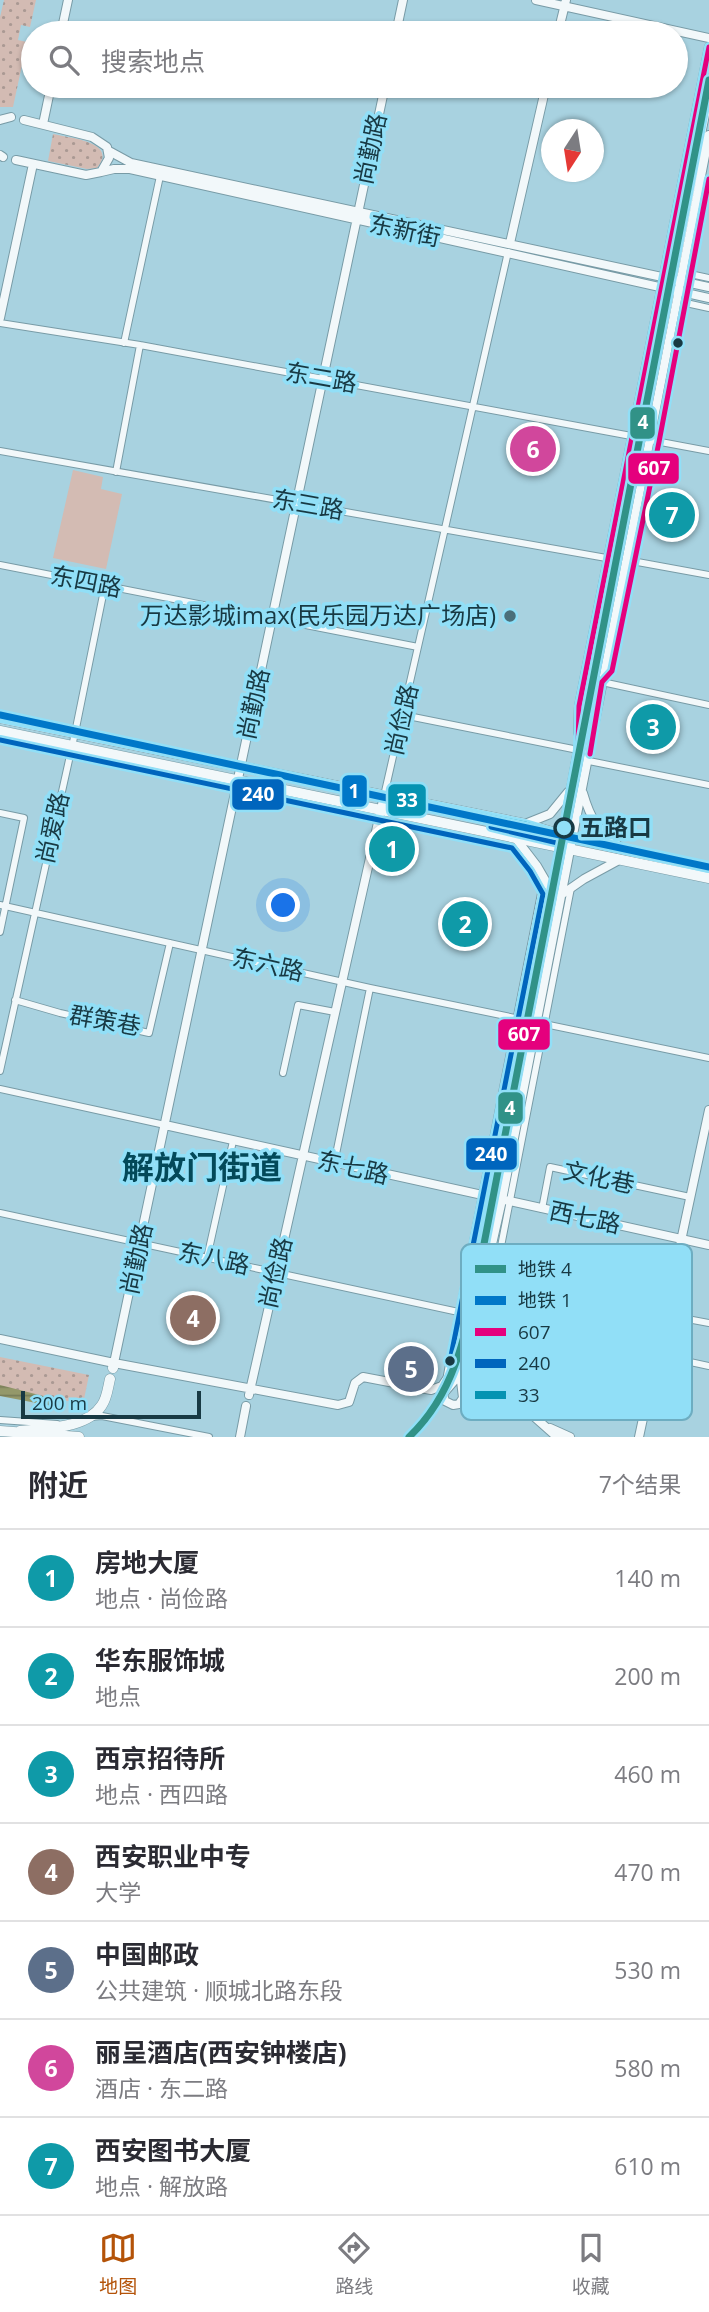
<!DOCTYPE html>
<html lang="zh">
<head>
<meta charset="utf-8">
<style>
	:root { --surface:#fff; --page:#f2f2f3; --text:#2b2b33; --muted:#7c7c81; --line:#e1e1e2; --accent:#b45309 }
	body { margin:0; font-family:"Open Sans","Noto Sans SC",sans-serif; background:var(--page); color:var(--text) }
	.compass { position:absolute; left:541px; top:119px; width:63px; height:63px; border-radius:50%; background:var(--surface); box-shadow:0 2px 5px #0004; rotate:192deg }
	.scale { position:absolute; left:21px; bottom:18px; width:180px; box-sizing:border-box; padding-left:7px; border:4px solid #183943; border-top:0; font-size:19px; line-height:24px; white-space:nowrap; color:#183943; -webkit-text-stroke:5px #91dff7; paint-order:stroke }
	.you { position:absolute; left:284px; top:906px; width:24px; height:24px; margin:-18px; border:5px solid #fff; border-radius:50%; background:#1a73e8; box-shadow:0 0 0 10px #1a73e833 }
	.badge { display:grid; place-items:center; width:46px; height:46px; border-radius:50%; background:var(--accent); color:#fff; font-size:23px; font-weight:700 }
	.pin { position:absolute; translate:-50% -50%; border:4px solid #fff; box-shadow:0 2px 7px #0006 }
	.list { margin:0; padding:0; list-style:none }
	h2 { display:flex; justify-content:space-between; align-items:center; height:91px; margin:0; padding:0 28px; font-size:30px }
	h2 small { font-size:23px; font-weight:400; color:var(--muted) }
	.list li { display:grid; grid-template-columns:46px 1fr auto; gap:21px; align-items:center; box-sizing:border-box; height:98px; padding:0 28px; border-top:2px solid var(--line) }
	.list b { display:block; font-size:26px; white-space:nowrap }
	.list p { margin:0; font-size:23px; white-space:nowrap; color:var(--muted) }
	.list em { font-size:23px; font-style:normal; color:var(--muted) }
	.icon { flex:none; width:38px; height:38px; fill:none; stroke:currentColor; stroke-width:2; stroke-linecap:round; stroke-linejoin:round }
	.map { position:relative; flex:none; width:709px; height:1437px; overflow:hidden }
	.search { position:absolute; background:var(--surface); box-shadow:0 2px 5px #0004; left:21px; right:21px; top:21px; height:77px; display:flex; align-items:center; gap:18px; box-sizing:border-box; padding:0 24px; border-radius:38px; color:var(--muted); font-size:26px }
	.sheet { height:777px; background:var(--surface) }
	nav { display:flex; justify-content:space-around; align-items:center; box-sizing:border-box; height:98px; border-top:2px solid var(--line); background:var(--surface); font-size:19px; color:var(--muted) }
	nav a { display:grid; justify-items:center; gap:4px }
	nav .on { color:var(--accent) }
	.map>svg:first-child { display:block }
	.green { fill:url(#green-dots) }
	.pitch { fill:#d3bbb3 }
	.water { fill:url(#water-rules) }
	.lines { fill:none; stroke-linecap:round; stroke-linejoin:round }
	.street-casing { stroke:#789ba6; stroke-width:8 }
	.secondary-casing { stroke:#789ba6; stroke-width:10 }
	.primary-casing { stroke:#789ba6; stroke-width:11 }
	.street { stroke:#f2f8fa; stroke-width:6 }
	.secondary { stroke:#f2f8fa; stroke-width:8 }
	.primary { stroke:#f2f8fa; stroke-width:10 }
	.bus-1-casing { stroke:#91dff7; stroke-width:10 }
	.bus-2-casing { stroke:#91dff7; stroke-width:10 }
	.bus-3-casing { stroke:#91dff7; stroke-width:10 }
	.bus-1 { stroke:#e5007d; stroke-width:5 }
	.bus-2 { stroke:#0065bd; stroke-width:5 }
	.bus-3 { stroke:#0593b2; stroke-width:5 }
	.metro-1-casing { stroke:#91dff7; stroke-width:12 }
	.metro-2-casing { stroke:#91dff7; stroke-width:12 }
	.metro-1 { stroke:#319287; stroke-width:7 }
	.metro-2 { stroke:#0077c8; stroke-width:7 }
	.bus-dot { fill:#183943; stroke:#91dff7; stroke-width:2.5 }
	.poi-dot { fill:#4a6f7a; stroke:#91dff7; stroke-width:2.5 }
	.stop-dot { fill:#91dff7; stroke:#183943; stroke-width:3.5 }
	.labels { text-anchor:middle; stroke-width:7; stroke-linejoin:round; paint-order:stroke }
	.street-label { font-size:24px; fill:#183943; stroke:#91dff7 }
	.poi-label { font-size:24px; fill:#183943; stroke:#91dff7; text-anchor:end }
	.stop-label { font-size:24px; font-weight:bold; fill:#183943; stroke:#91dff7; text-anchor:start }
	.district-label { font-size:32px; font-weight:bold; fill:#034959; stroke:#91dff7 }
	.key { fill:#91dff7; stroke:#6dadc1; stroke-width:2 }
	.key-label { font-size:19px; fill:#183943 }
	.line-badge { stroke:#91dff7; stroke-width:2.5 }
	.badge-label { font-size:19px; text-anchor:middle; font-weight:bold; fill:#fff }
</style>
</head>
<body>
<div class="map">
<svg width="709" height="1437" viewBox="0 0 709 1437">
	<defs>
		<pattern id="green-dots" width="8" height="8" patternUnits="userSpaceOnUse" patternTransform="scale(1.75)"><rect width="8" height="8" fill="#d3bbb3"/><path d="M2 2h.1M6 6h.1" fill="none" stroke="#aa9993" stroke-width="1.8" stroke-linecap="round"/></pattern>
		<pattern id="water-rules" width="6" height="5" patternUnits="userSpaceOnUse" patternTransform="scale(1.75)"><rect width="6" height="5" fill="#94986a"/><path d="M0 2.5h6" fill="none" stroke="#787d59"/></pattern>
	</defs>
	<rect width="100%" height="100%" fill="#a8d2e0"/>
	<path class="green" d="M4 0H36L30 27 21 25 18 40 27 42 13 107H0V17Z
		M53 134C70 138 119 142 97 168L87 169 48 161Z
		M0 1357 89 1375 83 1404 0 1388Z"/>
	<path class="pitch" d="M73 470 103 477 101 489 122 494 106 569 53 558Z"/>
	<path class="water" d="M0 1385 59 1400 57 1407 0 1396Z"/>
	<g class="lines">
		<g class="street-casing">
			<path id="street" d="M709 179 659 442 612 671 602 682 709 705
				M690 274 709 278
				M686 303 709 308
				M0 323 140 345 642 438
				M124 343 160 176
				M650 440 709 451
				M0 451 612 559
				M116 472 140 345
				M632 561 709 575
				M0 565 418 647
				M403 715 578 750
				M589 761 709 785
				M384 796 508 252
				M0 813 24 818 0 932
				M0 905 370 988 709 1058
				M15 1000 60 1013 149 1033 170 943
				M0 1071 75 733 105 585
				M283 1073 298 1005 335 1012
				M0 1089 165 1125
				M334 1164 370 988
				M542 1209 550 1167 690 1197
				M0 1213 709 1366
				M207 1258 233 1141
				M666 1315 709 1323
				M478 1332 487 1318 571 888
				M446 1380 544 878
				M474 1392 468 1383 477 1328
				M90 1417 102 1416 209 1437
				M0 1420 57 1424"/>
		</g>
		<g class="secondary-casing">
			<path id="secondary" d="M536 0 709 38
				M61 33 68 0
				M396 33 403 0
				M558 33 566 0
				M709 94 588 708 578 750 552 893 470 1314 455 1380 443 1394 445 1401 453 1405 459 1404 463 1398 461 1381 502 1200 709 135
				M0 120 11 117
				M43 124 51 86
				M109 151 131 163 709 287
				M0 155 3 157
				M16 160 86 175 101 172 109 158 107 147 92 137 24 120
				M101 172 114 169H130L709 298
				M510 243 546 86
				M0 318 33 164
				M578 733 579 706 709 47
				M583 793C591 821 598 829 620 847
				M525 824 550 814 568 792
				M517 840 537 866 552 892
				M561 895 584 879 619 860
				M165 1125 709 1245
				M0 1339 114 1363 338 1405 349 1402 355 1383 363 1377 431 1390 442 1386 446 1380
				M114 1363 385 86
				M463 1384 471 1394 521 1405 557 1437
				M249 1395 384 796
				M550 1428 570 1437
				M240 1437 246 1406
				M639 1437 709 1110"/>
		</g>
		<g class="primary-casing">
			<path id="primary" d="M0 718 525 824 572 838 709 868
				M0 731 709 878
				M113 1368 114 1363
				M0 1431 79 1437
				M20 1431C45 1428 87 1429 102 1405 107 1398 108 1387 110 1379"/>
		</g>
		<use href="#street" class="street"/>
		<use href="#secondary" class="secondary"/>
		<use href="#primary" class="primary"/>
		<g class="bus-1-casing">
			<path id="bus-1" d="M590 754 602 682 612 671 659 442 709 179
				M459 1363 552 893 578 750 579 706 709 47"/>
		</g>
		<g class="bus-2-casing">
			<path id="bus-2" d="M0 740 512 848 530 871 543 894 450 1361
				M491 827 562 844 549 909"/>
		</g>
		<g class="bus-3-casing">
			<path id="bus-3" d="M0 718 525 824 572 838 709 868"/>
		</g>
		<use href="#bus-1" class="bus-1"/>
		<use href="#bus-2" class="bus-2"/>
		<use href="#bus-3" class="bus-3"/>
		<g class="metro-1-casing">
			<path id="metro-1" d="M409 1437C462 1387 468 1316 483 1249L709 80"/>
		</g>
		<g class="metro-2-casing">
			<path id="metro-2" d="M0 715 709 867"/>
		</g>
		<use href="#metro-1" class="metro-1"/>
		<use href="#metro-2" class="metro-2"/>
	</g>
	<g class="bus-dot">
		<circle cx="678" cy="343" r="6"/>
		<circle cx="450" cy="1361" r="6"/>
	</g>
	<circle class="poi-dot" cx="510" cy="616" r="7"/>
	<circle class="stop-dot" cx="564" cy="828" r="9"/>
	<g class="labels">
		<g class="street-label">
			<text transform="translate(371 149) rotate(-78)" y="8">尚勤路</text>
			<text transform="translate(405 231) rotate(12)" y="8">东新街</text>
			<text transform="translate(321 378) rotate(10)" y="8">东二路</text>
			<text transform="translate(308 505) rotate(10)" y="8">东三路</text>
			<text transform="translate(86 582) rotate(11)" y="8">东四路</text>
			<text transform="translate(254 704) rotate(-78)" y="8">尚勤路</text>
			<text transform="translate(402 720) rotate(-77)" y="8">尚俭路</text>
			<text transform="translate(53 828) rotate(-77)" y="8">尚爱路</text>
			<text transform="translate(268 965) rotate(13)" y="8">东六路</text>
			<text transform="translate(105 1021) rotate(10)" y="8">群策巷</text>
			<text transform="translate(353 1168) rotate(13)" y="8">东七路</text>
			<text transform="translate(599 1178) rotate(12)" y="8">文化巷</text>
			<text transform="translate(585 1218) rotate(12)" y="8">西七路</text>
			<text transform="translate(137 1259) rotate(-78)" y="8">尚勤路</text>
			<text transform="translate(214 1259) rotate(12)" y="8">东八路</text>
			<text transform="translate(276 1273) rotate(-77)" y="8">尚俭路</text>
		</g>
		<g class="poi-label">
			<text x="496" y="624">万达影城imax(民乐园万达广场店)</text>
		</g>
		<g class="stop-label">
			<text x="580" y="836">五路口</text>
		</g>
		<g class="district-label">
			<text x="202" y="1179">解放门街道</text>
		</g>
	</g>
	<rect x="461" y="1244" width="231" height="176" rx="10" class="key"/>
	<rect x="475" y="1265" width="31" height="8" fill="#319287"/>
	<rect x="475" y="1296" width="31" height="9" fill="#0077c8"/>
	<rect x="475" y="1328" width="31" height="8" fill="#e5007d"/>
	<rect x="475" y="1359" width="31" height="9" fill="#0065bd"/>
	<rect x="475" y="1391" width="31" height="8" fill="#0593b2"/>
	<g class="key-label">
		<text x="518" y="1276">地铁 4</text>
		<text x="518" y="1307">地铁 1</text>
		<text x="518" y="1339">607</text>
		<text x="518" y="1370">240</text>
		<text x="518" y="1402">33</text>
	</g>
	<g class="line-badge">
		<rect x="629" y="406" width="27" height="34" rx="7" fill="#319287"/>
		<rect x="627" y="452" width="53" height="33" rx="7" fill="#e5007d"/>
		<rect x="341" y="774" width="27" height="34" rx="7" fill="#0077c8"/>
		<rect x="231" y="778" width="54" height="33" rx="7" fill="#0065bd"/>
		<rect x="387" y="783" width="40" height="34" rx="7" fill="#0593b2"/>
		<rect x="497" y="1018" width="54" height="33" rx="7" fill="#e5007d"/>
		<rect x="497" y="1091" width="27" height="34" rx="7" fill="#319287"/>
		<rect x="465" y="1137" width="53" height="34" rx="7" fill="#0065bd"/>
	</g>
	<g class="badge-label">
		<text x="643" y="429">4</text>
		<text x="654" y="475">607</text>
		<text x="354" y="798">1</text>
		<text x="258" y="801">240</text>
		<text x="407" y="807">33</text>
		<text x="524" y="1041">607</text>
		<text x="510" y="1115">4</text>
		<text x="491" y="1161">240</text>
	</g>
</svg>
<svg class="compass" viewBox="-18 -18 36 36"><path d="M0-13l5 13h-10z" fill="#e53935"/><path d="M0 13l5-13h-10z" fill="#7c7c81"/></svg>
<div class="scale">200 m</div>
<div class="you"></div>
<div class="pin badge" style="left:392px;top:849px;background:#0f9aa8">1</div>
<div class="pin badge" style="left:465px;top:924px;background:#0f9aa8">2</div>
<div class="pin badge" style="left:653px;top:727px;background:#0f9aa8">3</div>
<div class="pin badge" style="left:193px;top:1318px;background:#8d6e63">4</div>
<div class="pin badge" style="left:411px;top:1369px;background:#5c6f8a">5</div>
<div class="pin badge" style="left:533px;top:449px;background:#d1479c">6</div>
<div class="pin badge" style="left:672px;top:515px;background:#0f9aa8">7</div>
<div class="search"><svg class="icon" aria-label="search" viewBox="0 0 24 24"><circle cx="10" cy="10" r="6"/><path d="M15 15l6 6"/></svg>搜索地点</div>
</div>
<section class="sheet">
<h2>附近<small>7个结果</small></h2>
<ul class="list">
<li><span class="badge" style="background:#0f9aa8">1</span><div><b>房地大厦</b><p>地点 · 尚俭路</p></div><em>140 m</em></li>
<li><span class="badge" style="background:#0f9aa8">2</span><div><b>华东服饰城</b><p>地点</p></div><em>200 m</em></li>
<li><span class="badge" style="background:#0f9aa8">3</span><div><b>西京招待所</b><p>地点 · 西四路</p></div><em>460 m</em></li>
<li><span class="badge" style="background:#8d6e63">4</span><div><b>西安职业中专</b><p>大学</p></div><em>470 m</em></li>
<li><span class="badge" style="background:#5c6f8a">5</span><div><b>中国邮政</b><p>公共建筑 · 顺城北路东段</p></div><em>530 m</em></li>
<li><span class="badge" style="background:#d1479c">6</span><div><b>丽呈酒店(西安钟楼店)</b><p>酒店 · 东二路</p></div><em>580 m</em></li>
<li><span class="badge" style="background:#0f9aa8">7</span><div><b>西安图书大厦</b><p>地点 · 解放路</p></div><em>610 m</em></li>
</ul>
</section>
<nav>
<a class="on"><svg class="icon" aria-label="map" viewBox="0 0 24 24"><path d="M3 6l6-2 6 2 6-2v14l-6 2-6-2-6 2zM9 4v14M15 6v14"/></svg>地图</a>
<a><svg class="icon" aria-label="directions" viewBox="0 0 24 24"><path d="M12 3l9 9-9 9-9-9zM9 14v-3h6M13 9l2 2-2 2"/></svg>路线</a>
<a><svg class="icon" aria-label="saved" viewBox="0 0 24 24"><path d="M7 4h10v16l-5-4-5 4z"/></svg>收藏</a>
</nav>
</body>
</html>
